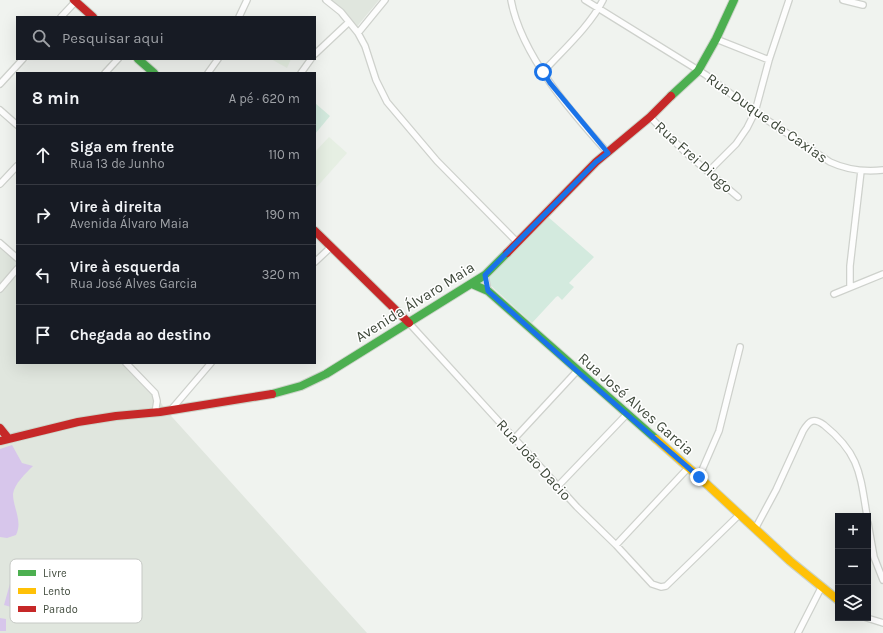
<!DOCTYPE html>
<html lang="pt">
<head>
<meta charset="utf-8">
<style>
	:root { --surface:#171b24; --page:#242831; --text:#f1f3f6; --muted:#9ea1a6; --line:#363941 }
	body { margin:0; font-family:Karla,sans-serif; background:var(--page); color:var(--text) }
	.controls { position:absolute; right:12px; bottom:12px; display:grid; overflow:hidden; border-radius:0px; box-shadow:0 4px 16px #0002 }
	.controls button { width:36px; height:36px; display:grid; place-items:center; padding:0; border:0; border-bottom:1px solid var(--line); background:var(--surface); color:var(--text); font:20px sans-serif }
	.stop { position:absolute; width:12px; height:12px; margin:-9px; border:3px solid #1a73e8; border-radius:50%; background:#fff }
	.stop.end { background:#1a73e8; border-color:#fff; box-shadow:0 1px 4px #0008 }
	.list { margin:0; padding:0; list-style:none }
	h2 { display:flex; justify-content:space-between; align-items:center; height:52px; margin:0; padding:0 16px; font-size:17px }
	h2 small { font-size:13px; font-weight:400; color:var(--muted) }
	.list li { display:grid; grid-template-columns:26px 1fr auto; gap:12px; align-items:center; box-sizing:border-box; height:60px; padding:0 16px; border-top:1px solid var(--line) }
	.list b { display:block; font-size:15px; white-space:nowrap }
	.list p { margin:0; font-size:13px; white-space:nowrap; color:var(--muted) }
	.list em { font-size:13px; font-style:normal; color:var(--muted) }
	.icon { flex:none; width:22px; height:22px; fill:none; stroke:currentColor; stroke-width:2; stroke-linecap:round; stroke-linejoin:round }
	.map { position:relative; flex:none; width:883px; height:633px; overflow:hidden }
	.search { position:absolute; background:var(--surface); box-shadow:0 4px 16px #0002; left:16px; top:16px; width:300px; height:44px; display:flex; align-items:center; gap:10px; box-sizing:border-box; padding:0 14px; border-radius:0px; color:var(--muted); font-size:15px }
	.panel { position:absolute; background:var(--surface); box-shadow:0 4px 16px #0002; left:16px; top:72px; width:300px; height:292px; border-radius:0px }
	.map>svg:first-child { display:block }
	.residential { fill:#e0e6de }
	.education { fill:#e6efe3 }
	.green { fill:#d3eade }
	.water { fill:#d7c6eb }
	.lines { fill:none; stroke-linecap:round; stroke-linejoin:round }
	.street-casing { stroke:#ced1cc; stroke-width:8 }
	.fast-casing { stroke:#ccd4c9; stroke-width:10 }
	.slow-casing { stroke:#ccd4c9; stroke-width:10 }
	.jam-casing { stroke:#ccd4c9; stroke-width:10 }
	.street { stroke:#fdfdfd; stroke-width:5.5 }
	.fast { stroke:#4caf50; stroke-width:8 }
	.slow { stroke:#ffc107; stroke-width:8 }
	.jam { stroke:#c62828; stroke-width:8 }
	.route { stroke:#1a73e8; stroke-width:5 }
	.labels { text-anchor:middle; stroke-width:3; stroke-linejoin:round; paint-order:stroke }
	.street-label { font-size:15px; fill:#3f493b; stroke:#fff }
	.key { fill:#fff; stroke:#c5c8c4; stroke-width:1 }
	.key-label { font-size:11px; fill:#3f493b }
</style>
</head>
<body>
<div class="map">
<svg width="883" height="633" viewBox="0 0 883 633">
	<rect width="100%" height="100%" fill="#f0f3ef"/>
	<path class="residential" d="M329 0H379L355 29Z
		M0 243 17 258V363H124L157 395 164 408 367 633H0Z"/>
	<path class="education" d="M271 59H291L287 68Z
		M329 137 347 153 315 189V152Z"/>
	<path class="green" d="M315 103 330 116 315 134Z
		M547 216 594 257 569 283 574 287 562 300 558 296 556 297 532 323 489 284 488 279Z"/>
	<path class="water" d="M12 445 22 463 33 466C26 473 14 484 13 494 13 508 23 521 16 535L7 538 0 537V449Z
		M11 580 25 584 18 609 4 605Z
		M0 618 6 619V631H0Z"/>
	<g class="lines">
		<g class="street-casing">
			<path id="street" d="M326 0 341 12 358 33 365 46 376 80 387 102 437 161 517 242
				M511 0C521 55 571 112 608 153
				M585 0 706 75 755 112 830 162C847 170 864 172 883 170
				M843 0 863 5
				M61 17 76 1
				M239 17 247 0
				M358 33 385 0
				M716 39 769 60
				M315 54 349 22
				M543 72C563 50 590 26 603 0
				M105 73 118 59
				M208 73 218 59
				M301 73 311 59
				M0 84 23 59
				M0 110 17 125
				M650 117 686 153 738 197
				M708 172 736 144 747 128 755 112 769 60 789 0
				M0 184 17 166
				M0 243 17 258
				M315 262 331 247
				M485 275 488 291
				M850 287V266L861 171
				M0 289 17 269
				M834 294 883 274
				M409 323 577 507 616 545 652 584 661 587 666 586 739 515
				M126 363 155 393 157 401 155 413
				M170 411 211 363
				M514 439 577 371
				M699 477 719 431 740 347
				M558 486 627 414
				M868 523 874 557 883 580
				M755 529 776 490 803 431C809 421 813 417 824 425 860 454 860 474 867 516
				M616 545 688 468
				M867 618 883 623
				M798 633 821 588"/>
		</g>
		<g class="fast-casing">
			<path id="fast" d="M138 59 154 73
				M671 96 698 71 716 39 734 0
				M472 284 488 291 656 439
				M272 394 301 386 326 374 485 275 507 253"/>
		</g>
		<g class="slow-casing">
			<path id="slow" d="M656 439 699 477 790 561 838 600"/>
		</g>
		<g class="jam-casing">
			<path id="jam" d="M74 0 93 17
				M315 231 409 323
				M507 253 596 162 650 117 671 96
				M0 428 8 438
				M0 441 78 422 116 416 160 412 272 394"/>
		</g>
		<use href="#street" class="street"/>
		<use href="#fast" class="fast"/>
		<use href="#slow" class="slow"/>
		<use href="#jam" class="jam"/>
	</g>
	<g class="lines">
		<path class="route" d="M543 72 550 83 608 153 596 162 485 275 488 291 577 371 699 477"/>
	</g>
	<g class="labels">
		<g class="street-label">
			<text transform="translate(767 118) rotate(35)" y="5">Rua Duque de Caxias</text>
			<text transform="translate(694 157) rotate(42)" y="5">Rua Frei Diogo</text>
			<text transform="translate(415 302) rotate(-32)" y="5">Avenida Álvaro Maia</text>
			<text transform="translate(636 404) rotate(41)" y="5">Rua José Alves Garcia</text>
			<text transform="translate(534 460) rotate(48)" y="5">Rua João Dacio</text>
		</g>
	</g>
	<rect x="10" y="559" width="132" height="64" rx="6" class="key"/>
	<rect x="18" y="570" width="18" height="6" fill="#4caf50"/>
	<rect x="18" y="588" width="18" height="6" fill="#ffc107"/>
	<rect x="18" y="606" width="18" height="6" fill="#c62828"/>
	<g class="key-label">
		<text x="43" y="577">Livre</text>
		<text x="43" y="595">Lento</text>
		<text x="43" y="613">Parado</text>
	</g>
</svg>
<div class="controls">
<button>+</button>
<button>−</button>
<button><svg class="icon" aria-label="layers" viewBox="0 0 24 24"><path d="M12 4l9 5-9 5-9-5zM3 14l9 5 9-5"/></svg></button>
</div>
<div class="stop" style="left:543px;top:72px"></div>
<div class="stop end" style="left:699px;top:477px"></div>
<div class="search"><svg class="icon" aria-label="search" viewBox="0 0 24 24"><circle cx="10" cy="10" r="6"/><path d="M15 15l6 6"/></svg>Pesquisar aqui</div>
<section class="panel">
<h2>8 min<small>A pé · 620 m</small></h2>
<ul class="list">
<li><svg class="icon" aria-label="ahead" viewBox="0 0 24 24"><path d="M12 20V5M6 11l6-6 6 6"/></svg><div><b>Siga em frente</b><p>Rua 13 de Junho</p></div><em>110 m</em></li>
<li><svg class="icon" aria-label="right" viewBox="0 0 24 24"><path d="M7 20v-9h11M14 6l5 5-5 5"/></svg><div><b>Vire à direita</b><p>Avenida Álvaro Maia</p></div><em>190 m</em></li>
<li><svg class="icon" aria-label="left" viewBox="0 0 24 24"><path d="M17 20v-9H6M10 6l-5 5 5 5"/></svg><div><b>Vire à esquerda</b><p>Rua José Alves Garcia</p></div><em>320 m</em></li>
<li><svg class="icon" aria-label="arrive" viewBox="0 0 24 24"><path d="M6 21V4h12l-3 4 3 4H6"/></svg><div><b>Chegada ao destino</b></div></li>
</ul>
</section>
</div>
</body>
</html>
